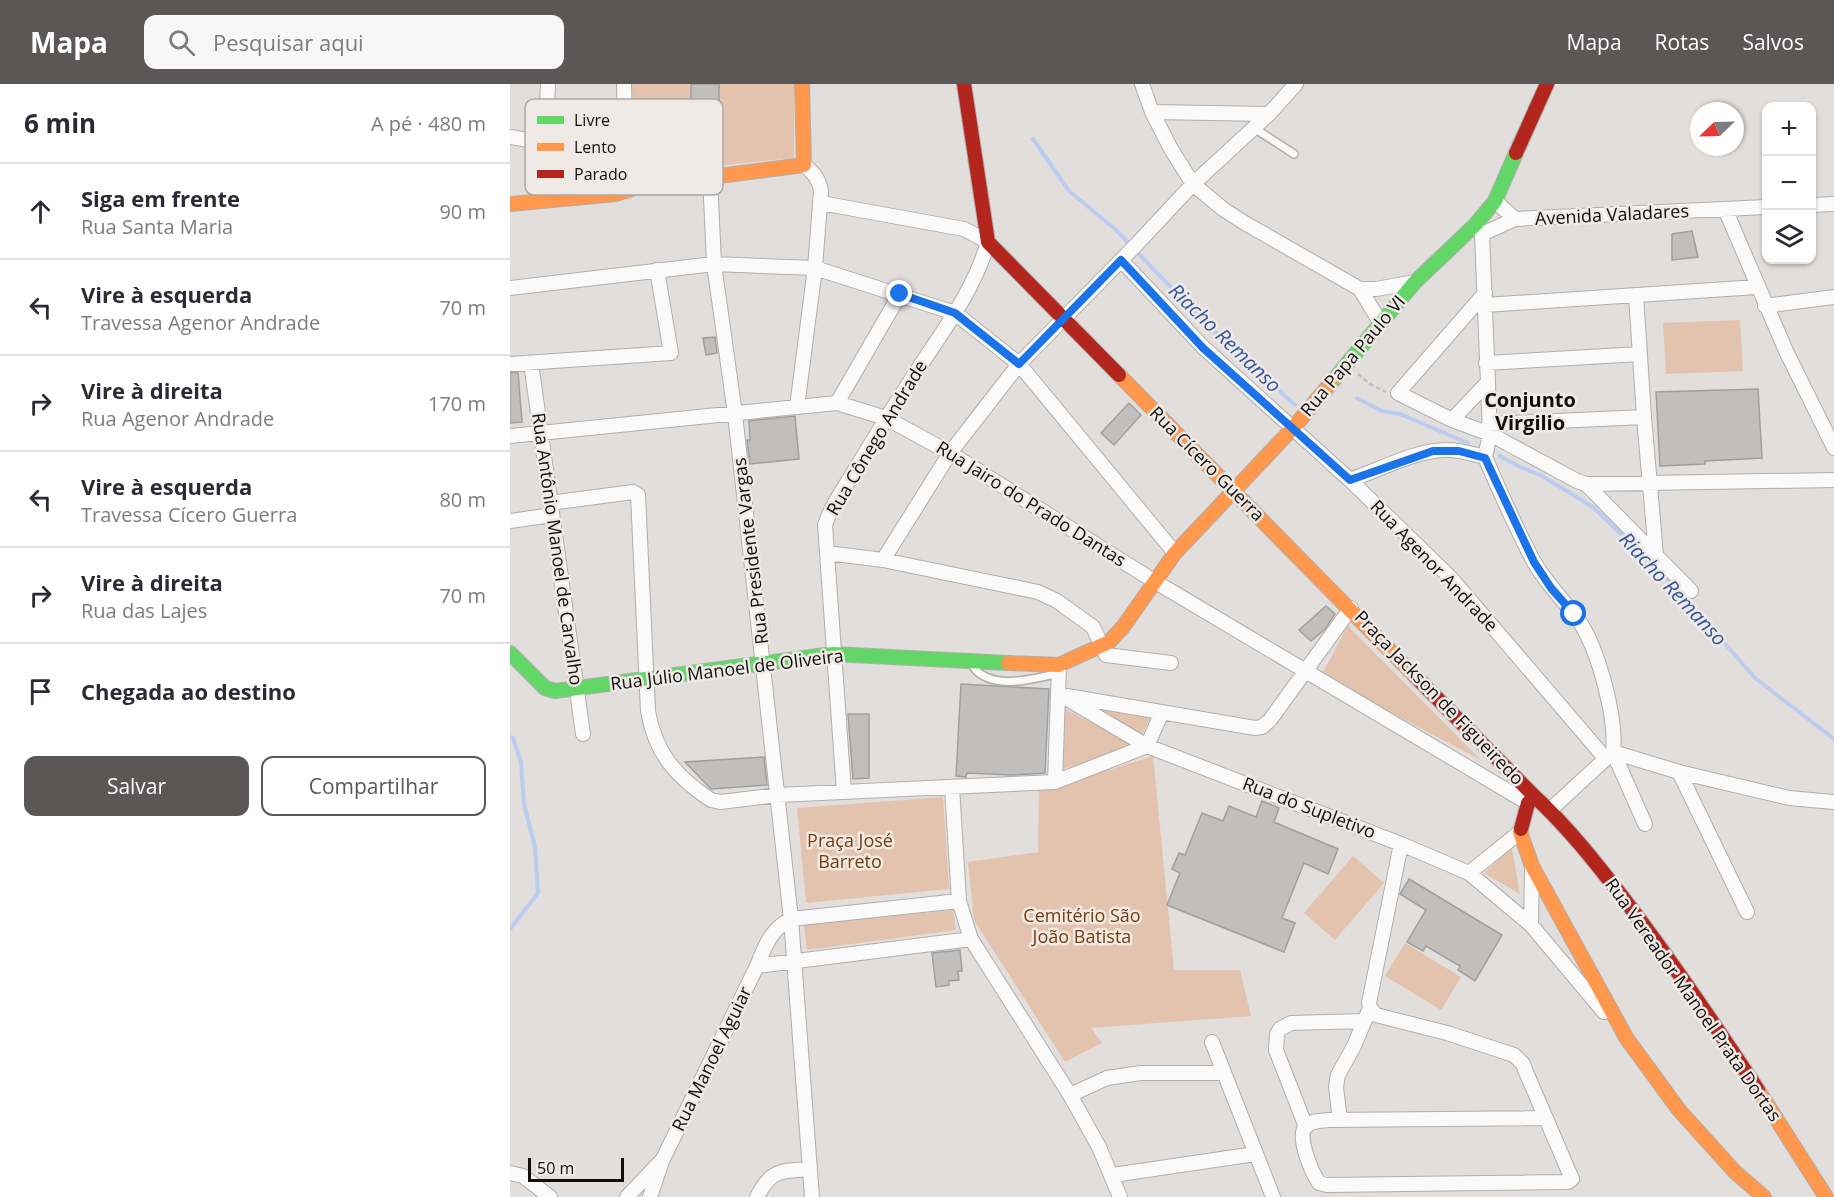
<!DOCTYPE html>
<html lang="pt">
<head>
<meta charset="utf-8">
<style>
	:root { --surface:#fff; --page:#f7f7f7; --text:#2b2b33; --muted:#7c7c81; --line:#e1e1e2; --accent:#5a5756 }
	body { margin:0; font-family:"Open Sans",sans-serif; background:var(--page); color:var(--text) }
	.controls { position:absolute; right:18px; top:18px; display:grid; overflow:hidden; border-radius:12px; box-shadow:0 2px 4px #0004 }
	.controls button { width:54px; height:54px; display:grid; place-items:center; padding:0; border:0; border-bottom:2px solid var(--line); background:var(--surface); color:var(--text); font:30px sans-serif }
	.compass { position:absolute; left:1180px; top:18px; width:54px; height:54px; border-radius:50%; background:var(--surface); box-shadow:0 2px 4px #0004; rotate:247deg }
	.scale { position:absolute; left:18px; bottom:15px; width:96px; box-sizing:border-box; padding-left:6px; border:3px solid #110f0e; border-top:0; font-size:16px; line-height:21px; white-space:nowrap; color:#110f0e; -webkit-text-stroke:4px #f0eae6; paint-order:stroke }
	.stop { position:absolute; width:18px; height:18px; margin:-14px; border:4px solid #1a73e8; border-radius:50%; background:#fff }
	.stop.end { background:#1a73e8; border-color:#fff; box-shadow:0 2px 6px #0008 }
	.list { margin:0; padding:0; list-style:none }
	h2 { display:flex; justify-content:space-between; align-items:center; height:78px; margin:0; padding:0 24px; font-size:26px }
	h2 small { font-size:20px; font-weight:400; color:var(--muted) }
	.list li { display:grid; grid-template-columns:39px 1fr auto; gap:18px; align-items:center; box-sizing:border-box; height:96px; padding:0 24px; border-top:2px solid var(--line) }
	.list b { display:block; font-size:22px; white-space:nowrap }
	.list p { margin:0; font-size:20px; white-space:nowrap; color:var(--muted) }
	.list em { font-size:20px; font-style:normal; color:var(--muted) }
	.actions { display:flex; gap:12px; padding:18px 24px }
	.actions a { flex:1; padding:14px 0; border:2px solid var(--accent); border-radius:12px; text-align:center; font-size:21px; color:var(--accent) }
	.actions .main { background:var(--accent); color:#fff }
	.icon { flex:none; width:33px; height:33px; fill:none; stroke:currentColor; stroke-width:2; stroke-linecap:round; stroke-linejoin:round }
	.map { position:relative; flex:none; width:1324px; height:1113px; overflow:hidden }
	header { display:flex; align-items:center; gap:36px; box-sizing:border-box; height:84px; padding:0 30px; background:var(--accent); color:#fff }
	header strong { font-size:28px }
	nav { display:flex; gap:33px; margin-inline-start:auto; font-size:21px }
	.search { width:420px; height:54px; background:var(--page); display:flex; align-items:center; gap:15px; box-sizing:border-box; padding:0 21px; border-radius:12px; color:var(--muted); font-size:22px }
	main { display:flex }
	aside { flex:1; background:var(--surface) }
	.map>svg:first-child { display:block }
	.green { fill:#e3c3ae }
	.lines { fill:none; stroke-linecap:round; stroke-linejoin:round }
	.stream { stroke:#baccef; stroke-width:4 }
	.building { fill:#c1bfbd; stroke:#a19f9d; stroke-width:1.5 }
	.lane-casing { stroke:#b0aeac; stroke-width:10 }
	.street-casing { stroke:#b0aeac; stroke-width:16 }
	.fast-casing { stroke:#b0aeac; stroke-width:16 }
	.slow-casing { stroke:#b0aeac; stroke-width:16 }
	.jam-casing { stroke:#b0aeac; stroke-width:16 }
	.path { stroke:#bdbcbb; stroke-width:2; stroke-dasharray:4.5 3; stroke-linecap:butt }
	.lane { stroke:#fafafa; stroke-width:7 }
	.street { stroke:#fafafa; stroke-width:14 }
	.fast { stroke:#63d668; stroke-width:14 }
	.slow { stroke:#ff974d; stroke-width:14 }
	.jam { stroke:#b3261e; stroke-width:14 }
	.route { stroke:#1a73e8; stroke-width:8 }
	.labels { text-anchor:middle; stroke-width:5; stroke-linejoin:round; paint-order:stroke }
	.street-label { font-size:18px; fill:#110f0e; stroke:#f0eae6 }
	.park-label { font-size:18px; fill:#783c08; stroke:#f0eae6 }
	.water-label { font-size:20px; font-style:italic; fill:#2e549e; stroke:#f0eae6 }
	.neighbourhood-label { font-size:20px; font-weight:bold; fill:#110f0e; stroke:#f0eae6 }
	.key { fill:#f0eae6; stroke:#ada8a5; stroke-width:1.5 }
	.key-label { font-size:16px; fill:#110f0e }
</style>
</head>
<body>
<header>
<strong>Mapa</strong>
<div class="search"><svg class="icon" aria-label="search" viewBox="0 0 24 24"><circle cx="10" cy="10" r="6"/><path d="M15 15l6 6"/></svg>Pesquisar aqui</div>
<nav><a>Mapa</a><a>Rotas</a><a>Salvos</a></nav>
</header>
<main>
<aside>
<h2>6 min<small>A pé · 480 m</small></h2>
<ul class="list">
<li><svg class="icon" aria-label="ahead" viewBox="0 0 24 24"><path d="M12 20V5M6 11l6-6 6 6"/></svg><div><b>Siga em frente</b><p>Rua Santa Maria</p></div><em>90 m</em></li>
<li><svg class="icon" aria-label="left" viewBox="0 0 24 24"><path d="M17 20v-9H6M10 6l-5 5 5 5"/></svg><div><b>Vire à esquerda</b><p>Travessa Agenor Andrade</p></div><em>70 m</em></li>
<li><svg class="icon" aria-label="right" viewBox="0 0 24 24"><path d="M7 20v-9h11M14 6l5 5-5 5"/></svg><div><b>Vire à direita</b><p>Rua Agenor Andrade</p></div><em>170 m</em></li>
<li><svg class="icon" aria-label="left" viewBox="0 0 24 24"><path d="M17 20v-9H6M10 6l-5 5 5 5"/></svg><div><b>Vire à esquerda</b><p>Travessa Cícero Guerra</p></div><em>80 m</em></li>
<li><svg class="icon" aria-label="right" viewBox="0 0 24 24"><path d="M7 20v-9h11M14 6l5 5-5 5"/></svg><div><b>Vire à direita</b><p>Rua das Lajes</p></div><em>70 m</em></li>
<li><svg class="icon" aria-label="arrive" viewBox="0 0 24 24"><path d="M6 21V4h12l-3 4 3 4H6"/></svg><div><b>Chegada ao destino</b></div></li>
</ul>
<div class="actions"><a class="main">Salvar</a><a>Compartilhar</a></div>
</aside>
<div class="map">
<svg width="1324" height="1113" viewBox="0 0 1324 1113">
	<rect width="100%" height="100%" fill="#e1dedb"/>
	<path class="green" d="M122 0H284V74L130 89 124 82Z
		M1230 236 1233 287 1156 290 1153 239Z
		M838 542 971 676 811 592Z
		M584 619 642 631 632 650 583 626Z
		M553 624 619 658V666L552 685Z
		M643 672 664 886H730L741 932 581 944 592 959 555 978 464 836 458 778 528 768 529 703H545Z
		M433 713 439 805 296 819 287 724Z
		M1002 764 1010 810 974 789Z
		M843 772 874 799 825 856 794 829Z
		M443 826 446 846 297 866 294 841Z
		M895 859 951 893 931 926 875 892Z"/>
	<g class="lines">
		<path class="stream" d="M523 55 559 107 606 146 698 242 785 321
			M847 314 872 327 890 330 958 359
			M990 372 1008 382 1032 392 1083 423 1160 497 1245 594 1324 655
			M0 653 3 654 11 678 14 720 25 763 28 809 0 845"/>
	</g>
	<path class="building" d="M181 0H209V35H181Z
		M1182 147 1188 173 1162 176V150Z
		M205 253 207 269 196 271 193 254Z
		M8 288 12 338 0 339V289Z
		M1248 305 1252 374 1195 377V380L1150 382 1146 308Z
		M619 319 631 331 604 361 591 349Z
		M285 332 289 375 240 380 237 356H240L239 337Z
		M816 522 825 530 815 545 801 557 789 546Z
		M451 600 539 605 535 689 502 691 457 689 456 693 446 692Z
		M338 630H359V694L343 695Z
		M254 673 257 701 201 705 175 678Z
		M752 717 769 724 764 738 828 765 818 790 794 779 772 834 785 839 774 868 657 821 670 789 662 785 669 769 675 771 692 729 713 737 719 722 746 733Z
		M899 795 992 851 965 897 948 886 950 882 916 862 913 867 897 858 916 826 890 810Z
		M450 866 452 887H448L449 896 439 897V901L426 903 422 869Z"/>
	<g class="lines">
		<g class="lane-casing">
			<path id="lane" d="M744 44 784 70
				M462 581C479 608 524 595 549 589"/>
		</g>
		<g class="street-casing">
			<path id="street" d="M114 0 117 107
				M632 0 642 28 661 65 683 100 713 125 733 138 850 205 870 238
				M642 28 759 30
				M0 53 35 59
				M200 92 204 180 225 330 281 835 302 1113
				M36 116 35 59 38 0
				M985 117 1005 135 1256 123
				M311 119 454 145 478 158C465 203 438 240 412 279 389 314 367 349 346 384 336 402 321 421 315 441L334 708
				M1302 121 1324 120
				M1215 125 1276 267 1324 364
				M965 141 972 150 980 350 975 373
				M972 150 1005 135
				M611 176 693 263 840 396 941 494 1095 674
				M0 204 204 180 305 184 445 229 509 280 665 469
				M850 205H866L905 198
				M975 209 888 309 942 336 980 350 1067 397 1076 400 1324 396
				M1126 211 1134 333 1146 471
				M975 221 1247 203
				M1255 222 1324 213
				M21 279 73 650
				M976 279 1130 270
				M0 280 161 269 147 186
				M327 319 390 210
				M287 323 305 184 311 107C309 95 304 89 294 81
				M942 336 977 299
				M979 340 1134 333
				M0 352 327 319 376 334 440 369 644 497 1018 719
				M975 373C990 408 1006 444 1024 478 1037 501 1056 518 1071 540 1089 569 1107 635 1103 668L1040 726
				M840 396C869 386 908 365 938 366 950 366 963 370 975 373
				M1076 400 1181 507
				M40 419 123 408 128 411 138 627C145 669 166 693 201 716L210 718 268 711 545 698 637 662 652 628
				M0 437 42 431
				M317 469 373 476 528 508 547 517 583 543 596 571 661 579
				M373 476 440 369 509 280 626 161 683 100 759 30 786 0
				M549 610 637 662 891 760 959 789 1021 841 1094 928
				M557 612 745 644 752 643 760 636 841 524
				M1103 668 1169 688 1279 714 1324 718
				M1103 668 1135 740
				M1169 688 1237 828
				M545 698 549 581
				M442 703 449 817 461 855 560 1011 589 1063 610 1113
				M959 789 1010 748
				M1021 841 1022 786
				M247 882 461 855
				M860 924 866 931 937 949 1004 971 1013 980 1016 988 1062 1095 1058 1098 817 1101 809 1099C802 1089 787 1054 795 1043 801 1036 811 1037 819 1036L1035 1034
				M702 958 763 1113
				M560 1011 597 994 631 989H713
				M830 1036 826 1003 828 991 844 962 860 924 859 919 891 760
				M796 1043 766 966 767 950 770 945 781 939 854 937
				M0 1089 13 1092 40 1113
				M603 1091 745 1070
				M117 1113 153 1075 247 882C255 862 261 845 281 835L449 817
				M140 1113 151 1080
				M247 1113C261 1085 271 1087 300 1085"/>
		</g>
		<g class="fast-casing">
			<path id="fast" d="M821 299 905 198 965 141 985 117 1006 69
				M0 569 35 604 45 607 323 570 498 579"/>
		</g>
		<g class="slow-casing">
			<path id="slow" d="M0 120 106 110 131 102 294 81 292 0
				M609 291 905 592
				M498 579 549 581 599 558 613 543 665 469 783 344 821 299
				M1011 745 1010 748 1022 782 1117 955 1169 1026 1225 1088 1254 1113
				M1248 1006 1316 1113"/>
		</g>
		<g class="jam-casing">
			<path id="jam" d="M454 0 478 158 609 291
				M1006 69 1037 0
				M905 592 1024 712
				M1011 745 1018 719 1024 712C1058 743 1086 779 1114 815 1162 877 1205 941 1248 1006"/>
		</g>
		<path class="path" d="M848 290 860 300 876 308"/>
		<use href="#lane" class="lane"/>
		<use href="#street" class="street"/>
		<use href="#fast" class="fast"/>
		<use href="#slow" class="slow"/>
		<use href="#jam" class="jam"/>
	</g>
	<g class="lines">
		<path class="route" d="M390 210 445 229 509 280 611 176 693 264 840 396 923 367H949L975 374 1024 478 1041 504 1064 530"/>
	</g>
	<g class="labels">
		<g class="street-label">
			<text transform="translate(1102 131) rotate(-3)" y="6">Avenida Valadares</text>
			<text transform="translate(843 272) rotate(-50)" y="6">Rua Papa Paulo VI</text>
			<text transform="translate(367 354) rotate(-59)" y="6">Rua Cônego Andrade</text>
			<text transform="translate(697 380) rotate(45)" y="6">Rua Cícero Guerra</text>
			<text transform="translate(521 420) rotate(32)" y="6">Rua Jairo do Prado Dantas</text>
			<text transform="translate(47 465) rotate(82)" y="6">Rua Antônio Manoel de Carvalho</text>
			<text transform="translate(241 467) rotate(-97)" y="6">Rua Presidente Vargas</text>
			<text transform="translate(924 482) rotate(46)" y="6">Rua Agenor Andrade</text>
			<text transform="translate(217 586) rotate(-7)" y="6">Rua Júlio Manoel de Oliveira</text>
			<text transform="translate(929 614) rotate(46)" y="6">Praça Jackson de Figueiredo</text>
			<text transform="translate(799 724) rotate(21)" y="6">Rua do Supletivo</text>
			<text transform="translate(1183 916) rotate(55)" y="6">Rua Vereador Manoel Prata Dortas</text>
			<text transform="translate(202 975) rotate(-64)" y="6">Rua Manoel Aguiar</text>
		</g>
		<g class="park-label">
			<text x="340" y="763">Praça José<tspan x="340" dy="21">Barreto</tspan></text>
			<text x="572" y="838">Cemitério São<tspan x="572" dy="21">João Batista</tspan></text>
		</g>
		<g class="water-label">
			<text transform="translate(715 254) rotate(44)" y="7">Riacho Remanso</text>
			<text transform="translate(1163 505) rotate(47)" y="7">Riacho Remanso</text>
		</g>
		<g class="neighbourhood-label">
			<text x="1020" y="323">Conjunto<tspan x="1020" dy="23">Virgilio</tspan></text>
		</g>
	</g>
	<rect x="15" y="15" width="198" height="96" rx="9" class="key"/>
	<rect x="27" y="32" width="27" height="8" fill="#63d668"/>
	<rect x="27" y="59" width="27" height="8" fill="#ff974d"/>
	<rect x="27" y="86" width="27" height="8" fill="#b3261e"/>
	<g class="key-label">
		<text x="64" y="42">Livre</text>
		<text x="64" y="69">Lento</text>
		<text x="64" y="96">Parado</text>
	</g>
</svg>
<div class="controls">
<button>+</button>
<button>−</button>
<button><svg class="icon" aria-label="layers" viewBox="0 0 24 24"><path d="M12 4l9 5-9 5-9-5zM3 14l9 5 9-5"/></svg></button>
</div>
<svg class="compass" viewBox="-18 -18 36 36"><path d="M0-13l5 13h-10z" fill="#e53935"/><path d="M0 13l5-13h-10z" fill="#7c7c81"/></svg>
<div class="scale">50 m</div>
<div class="stop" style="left:1064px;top:530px"></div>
<div class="stop end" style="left:390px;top:210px"></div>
</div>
</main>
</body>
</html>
